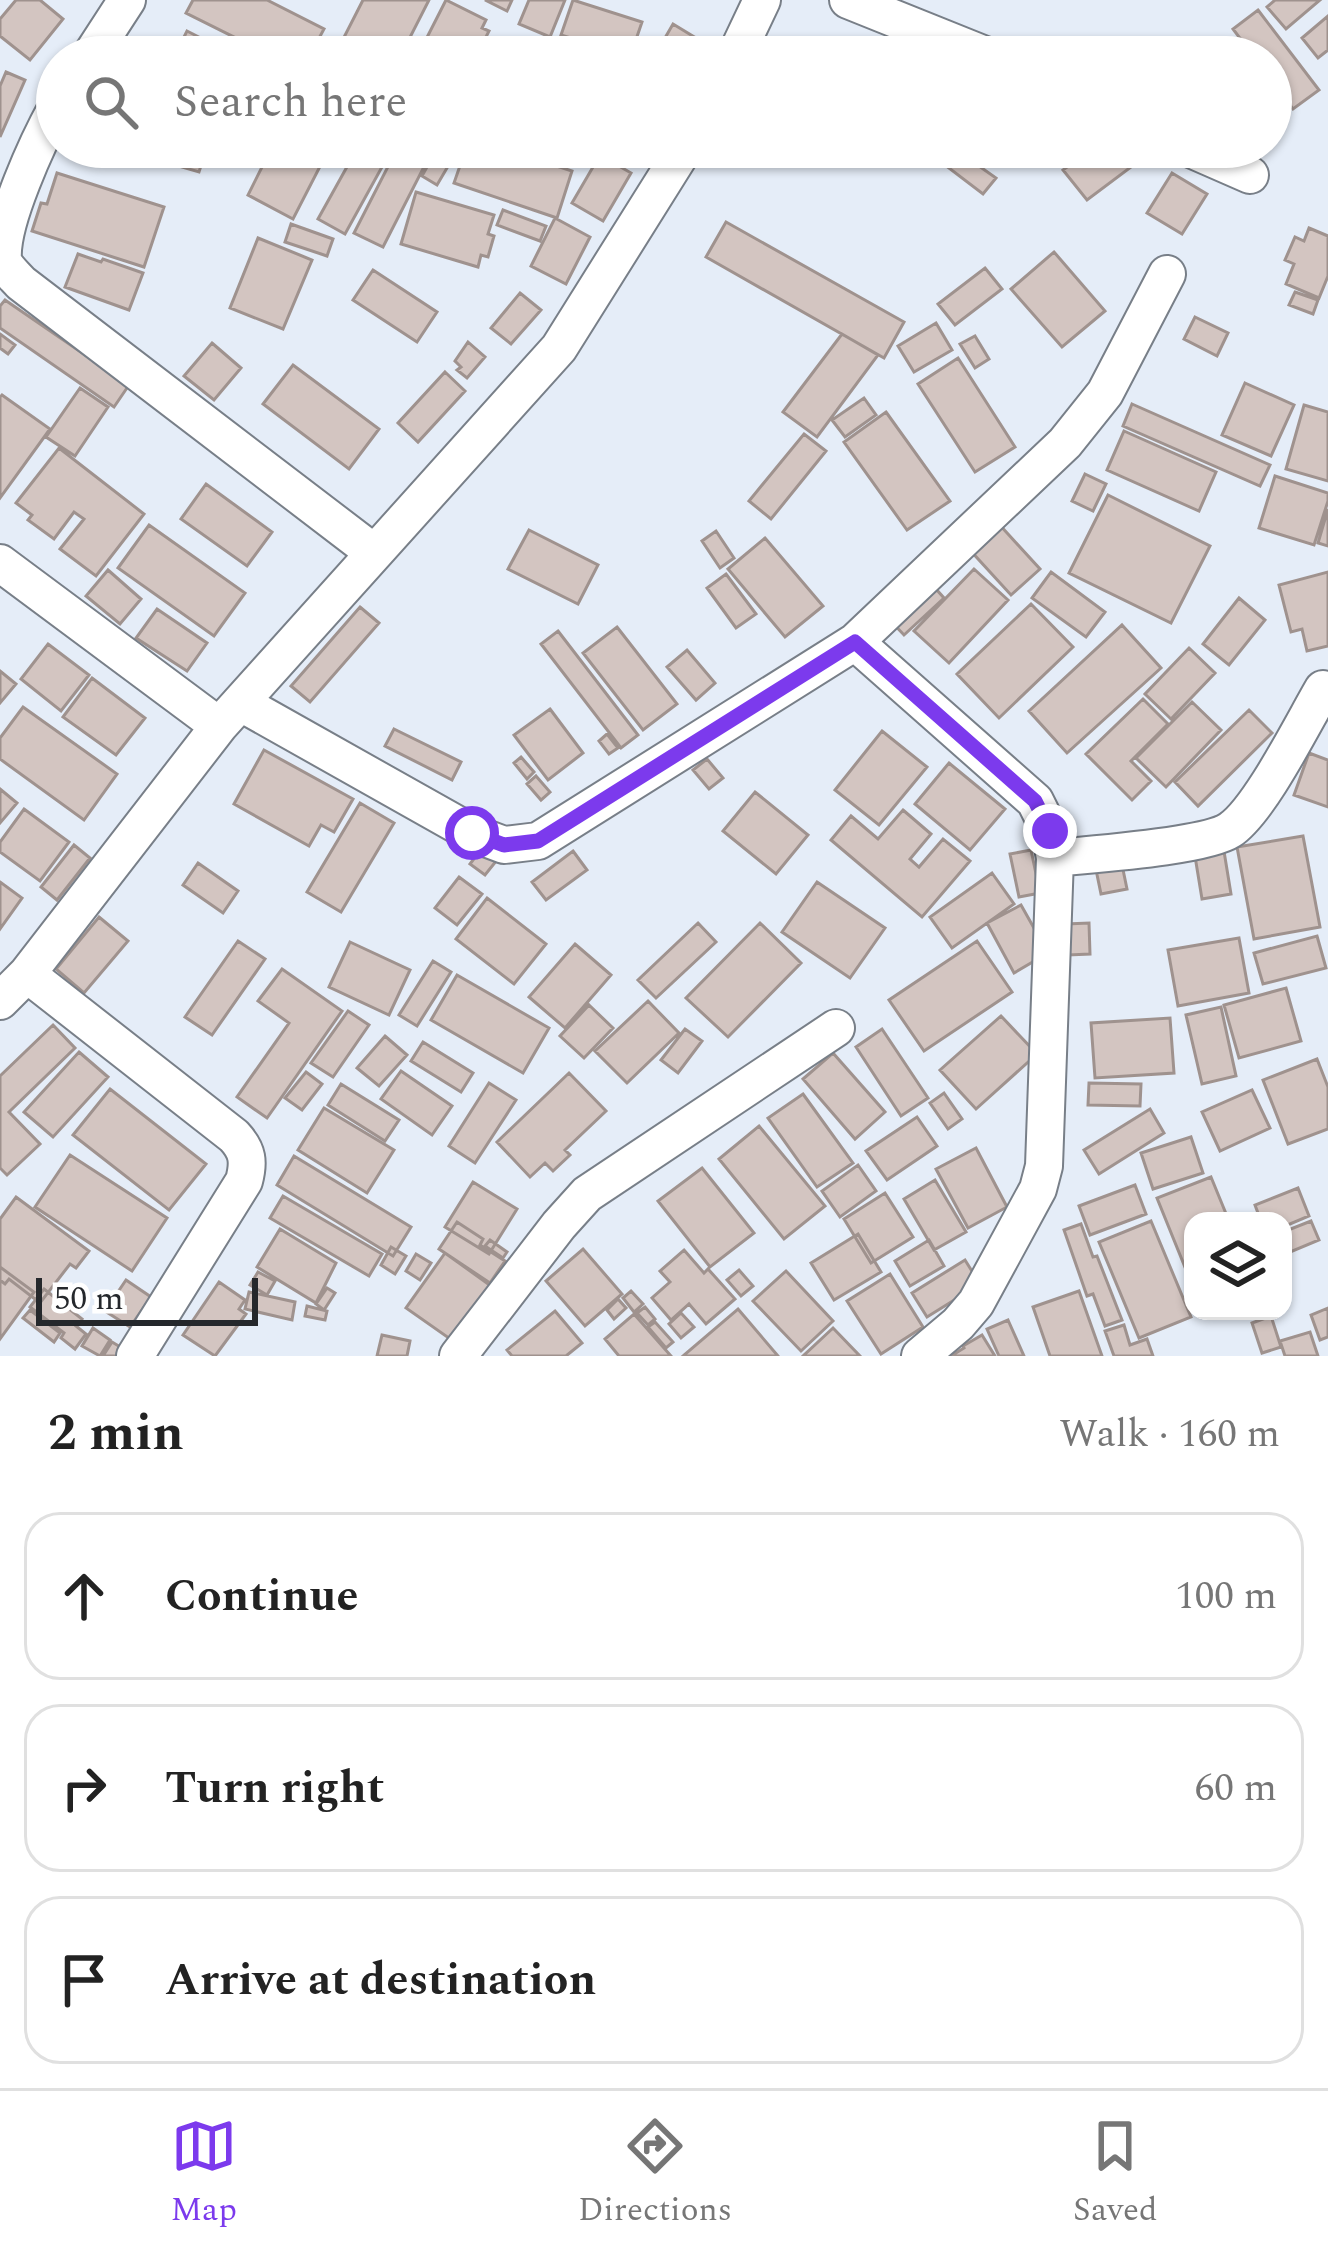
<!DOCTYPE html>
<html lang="en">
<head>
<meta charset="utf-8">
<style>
	:root { --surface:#fff; --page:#f6f6f6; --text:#222; --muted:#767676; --line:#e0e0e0; --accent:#7c3aed }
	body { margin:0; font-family:Spectral,serif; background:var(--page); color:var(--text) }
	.controls { position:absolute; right:36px; bottom:36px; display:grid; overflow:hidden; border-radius:24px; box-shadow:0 3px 9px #0004 }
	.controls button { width:108px; height:108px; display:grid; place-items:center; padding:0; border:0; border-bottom:3px solid var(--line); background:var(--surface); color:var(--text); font:60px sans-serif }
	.scale { position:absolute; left:36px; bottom:30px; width:222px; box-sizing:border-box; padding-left:12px; border:6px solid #25282c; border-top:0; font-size:33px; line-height:42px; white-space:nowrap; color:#25282c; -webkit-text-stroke:9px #fff; paint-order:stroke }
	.stop { position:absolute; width:36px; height:36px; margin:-27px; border:9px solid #7c3aed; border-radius:50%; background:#fff }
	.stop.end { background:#7c3aed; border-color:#fff; box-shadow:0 3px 12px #0008 }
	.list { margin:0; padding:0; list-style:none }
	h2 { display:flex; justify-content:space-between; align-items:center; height:156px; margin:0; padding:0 48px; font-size:51px }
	h2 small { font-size:39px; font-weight:400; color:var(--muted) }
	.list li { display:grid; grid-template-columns:78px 1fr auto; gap:36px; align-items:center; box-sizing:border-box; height:168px; margin:0 24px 24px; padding:0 24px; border:3px solid var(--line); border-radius:36px }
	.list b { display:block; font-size:45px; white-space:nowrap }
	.list em { font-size:39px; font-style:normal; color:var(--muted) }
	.icon { flex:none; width:66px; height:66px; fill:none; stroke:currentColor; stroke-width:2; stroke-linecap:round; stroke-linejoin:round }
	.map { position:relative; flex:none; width:1328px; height:1356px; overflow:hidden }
	.search { position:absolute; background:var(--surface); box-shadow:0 3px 9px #0004; left:36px; right:36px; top:36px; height:132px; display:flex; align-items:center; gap:30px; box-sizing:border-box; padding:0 42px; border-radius:66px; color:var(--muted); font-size:45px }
	.sheet { height:732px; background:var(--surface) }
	nav { display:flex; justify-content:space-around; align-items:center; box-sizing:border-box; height:168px; border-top:3px solid var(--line); background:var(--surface); font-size:33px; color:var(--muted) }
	nav a { display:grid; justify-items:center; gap:6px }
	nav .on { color:var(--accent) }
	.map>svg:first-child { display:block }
	.building { fill:#d3c5c1; stroke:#9f928e; stroke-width:3 }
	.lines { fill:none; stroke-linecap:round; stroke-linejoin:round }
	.minor-casing { stroke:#787f88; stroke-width:40 }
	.minor { stroke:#fff; stroke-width:36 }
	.route { stroke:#7c3aed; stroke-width:15 }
</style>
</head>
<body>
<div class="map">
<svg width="1328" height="1356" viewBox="0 0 1328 1356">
	<rect width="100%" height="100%" fill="#e5edf8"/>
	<path class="building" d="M16 0H40L63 19 30 60 0 36V19Z
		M193 0H267L324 29 309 57H274L186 13Z
		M363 0H429L400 57H354L338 49Z
		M446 0 486 20 482 28 489 31 476 57H417Z
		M485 0H512L507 11Z
		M529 0H565L550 37 519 24Z
		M573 0 642 22 630 57 561 35Z
		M1275 0H1320L1286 29 1267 7Z
		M1258 10 1319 90 1293 109 1271 80V57H1254L1233 29Z
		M1328 16V50L1318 58 1302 38Z
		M673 24 696 38 684 57H654Z
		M187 31 238 57H174Z
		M6 72 25 80 0 137V86Z
		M113 147H207L199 172Z
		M272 147H330L293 219 248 195Z
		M358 147H393L345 234 318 219Z
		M398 147H404L428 159 383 247 354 233Z
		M438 147 454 156 437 185 422 176Z
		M458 147H498L572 171 557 218 454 183 462 160 455 157Z
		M952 147 996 178 983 194 941 162Z
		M1094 147H1098L1111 163 1122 155 1131 167 1087 200 1063 170Z
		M600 155 631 173 603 221 572 203Z
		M57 173 164 207 144 267 32 231 41 203 47 204Z
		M1172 173 1207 194 1182 234 1147 213Z
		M416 192 494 215 488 234 494 236 488 257 481 255 478 267 401 244Z
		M503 210 546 226 540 241 497 225Z
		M555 218 590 237 566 284 531 266Z
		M726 222 904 322 884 358 706 257Z
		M291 224 333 239 327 256 285 242Z
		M1309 228 1328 236V276L1319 298 1286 284 1294 264 1285 260 1295 237 1304 241Z
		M258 238 312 260 283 329 230 308Z
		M1054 252 1105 311 1062 347 1011 289Z
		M78 254 101 262 103 259 143 273 129 310 65 287Z
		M985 268 1002 289 955 325 938 304Z
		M373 270 437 312 417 342 353 300Z
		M1295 292 1318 300 1313 314 1289 305Z
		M520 293 541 310 511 344 491 328Z
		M5 300 129 385 114 407 0 328V306Z
		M1195 317 1228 333 1217 356 1184 339Z
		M936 323 952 350 914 372 898 346Z
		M0 334 15 345 8 354 0 348Z
		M842 334 878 355 817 437 783 412Z
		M975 336 989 359 975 368 960 344Z
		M468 342 485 357 467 378 457 370 461 367 455 361Z
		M212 343 241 368 214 400 184 376Z
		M958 358 1015 447 975 472 918 384Z
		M293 365 379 429 349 469 263 404Z
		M445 372 465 391 418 442 398 423Z
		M1245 383 1294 405 1271 456 1222 435Z
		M80 388 108 407 75 456 46 437Z
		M2 395 50 429 0 498V397Z
		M864 398 876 415 845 437 832 420Z
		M1132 404 1270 465 1260 486 1123 426Z
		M1304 405 1328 412V481L1286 469Z
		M886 412 950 501 907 530 844 442Z
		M1124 431 1216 472 1199 511 1107 470Z
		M804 434 826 451 771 519 749 501Z
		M59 448 144 514 96 576 60 549 84 519 74 512 54 539 28 520 32 515 16 503Z
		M1085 474 1106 484 1093 511 1072 501Z
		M1275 476 1328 493V501L1314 545 1259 528Z
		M206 484 272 532 247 566 181 519Z
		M1108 495 1210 546 1171 623 1069 573Z
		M1328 509V546L1318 543Z
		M998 523 1040 569 1011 595 969 549Z
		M149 525 245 593 214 636 118 568Z
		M529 530 598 565 578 604 508 569Z
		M716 531 734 558 720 568 702 541Z
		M765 538 823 606 785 637 728 569Z
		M974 569 1008 600 949 663 914 631Z
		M108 570 141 599 120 624 86 596Z
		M1051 572 1105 612 1086 637 1032 598Z
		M1328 572V646L1307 651 1302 629 1291 632 1279 585Z
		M726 574 756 614 736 628 707 588Z
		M927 579 944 598 904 635 887 617Z
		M1239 598 1265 620 1229 665 1203 644Z
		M1031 604 1073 647 999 718 957 674Z
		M360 607 379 623 310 702 291 686Z
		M157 609 207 643 187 671 136 638Z
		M1122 625 1161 668 1067 753 1029 711Z
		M617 627 677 704 643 730 583 653Z
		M558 631 638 735 621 748 541 644Z
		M48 644 89 675 61 711 21 679Z
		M1189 648 1215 673 1171 719 1145 694Z
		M687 650 715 683 696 700 667 667Z
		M0 671 16 684 0 703Z
		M92 678 145 718 116 755 63 717Z
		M1143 699 1168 724 1131 761 1151 781 1132 800 1086 754Z
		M1192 702 1221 730 1166 787 1136 758Z
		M23 707 117 774 84 820 0 759V738Z
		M550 709 583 753 548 780 514 735Z
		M1249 710 1272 733 1198 806 1175 782Z
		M394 729 461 762 452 780 385 746Z
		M882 731 927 767 879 825 835 790Z
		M607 734 618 748 609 754 599 741Z
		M264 750 353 799 334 832 321 825 309 846 234 804Z
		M1309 753 1328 760V807L1294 795Z
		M521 757 534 772 527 779 514 763Z
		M707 759 723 778 709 789 693 770Z
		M949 763 1005 809 970 850 915 804Z
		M536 776 550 792 541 800 527 784Z
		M0 789 17 803 0 823Z
		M755 792 808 835 776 874 723 831Z
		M360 803 394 823 341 912 307 892Z
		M24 809 69 842 40 881 0 852V842Z
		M903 810 931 834 910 859 919 867 943 839 970 861 922 917 831 840 851 816 878 839Z
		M1303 836 1320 927 1254 939 1237 847Z
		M1222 839 1231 894 1202 899 1193 844Z
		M74 845 90 858 57 900 41 887Z
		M482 848 497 860 485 875 470 864Z
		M1031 850 1040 893 1019 897 1010 854Z
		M573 851 587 870 546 900 532 882Z
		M1120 855 1127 889 1101 894 1094 860Z
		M198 863 238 891 223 913 183 885Z
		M992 873 1014 904 952 948 930 917Z
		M459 877 482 894 457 925 435 908Z
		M0 882 22 898 0 929Z
		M817 882 885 928 850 978 782 932Z
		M487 898 546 944 514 984 456 939Z
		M1021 905 1048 953 1014 973 987 923Z
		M99 917 128 941 84 993 56 969Z
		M698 923 716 942 656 998 638 980Z
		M760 923 801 963 728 1037 686 998Z
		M1089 923 1090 954 1068 955 1066 924Z
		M1317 936 1326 968 1263 984 1254 953Z
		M1239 938 1249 993 1178 1006 1168 950Z
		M238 941 265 959 212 1035 185 1017Z
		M977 941 1012 992 924 1051 889 1000Z
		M350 942 410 970 389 1015 329 987Z
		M575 944 611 975 565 1028 529 997Z
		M433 961 451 972 417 1026 399 1015Z
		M282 969 342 1011 267 1118 237 1097 289 1023 258 1001Z
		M457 975 549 1028 523 1073 431 1020Z
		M1286 988 1301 1041 1239 1058 1224 1005Z
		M648 1001 679 1033 627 1083 595 1051Z
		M589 1005 613 1028 584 1058 560 1036Z
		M1221 1007 1236 1076 1202 1084 1186 1015Z
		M348 1011 369 1025 333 1077 311 1063Z
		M1001 1016 1037 1054 976 1109 940 1070Z
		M1170 1018 1174 1073 1095 1078 1091 1023Z
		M53 1025 75 1048 9 1112 40 1144 7 1175 0 1168V1076Z
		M685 1029 702 1041 678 1073 661 1060Z
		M882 1029 928 1098 901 1116 856 1047Z
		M385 1036 407 1055 379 1086 357 1068Z
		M423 1042 473 1073 461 1092 411 1061Z
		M79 1052 108 1077 53 1137 24 1112Z
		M833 1053 885 1112 855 1139 803 1079Z
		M1317 1059 1328 1087V1129L1288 1144 1263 1080Z
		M401 1071 452 1106 432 1135 381 1099Z
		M306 1072 322 1084 302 1110 285 1098Z
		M569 1073 606 1111 565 1150 570 1155 553 1171 545 1163 530 1177 497 1142Z
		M489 1083 516 1100 475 1163 449 1146Z
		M1089 1083 1141 1084 1140 1106 1088 1105Z
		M341 1084 399 1120 385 1141 328 1105Z
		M110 1089 206 1164 169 1210 73 1135Z
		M1252 1090 1270 1128 1220 1151 1202 1112Z
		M944 1093 962 1119 948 1129 930 1103Z
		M803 1094 853 1163 817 1187 768 1118Z
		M324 1108 394 1150 367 1193 298 1150Z
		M1150 1109 1164 1133 1099 1174 1084 1150Z
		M917 1117 937 1146 887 1180 866 1151Z
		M759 1126 825 1206 784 1239 719 1159Z
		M1191 1137 1203 1173 1153 1189 1141 1153Z
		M976 1148 1007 1207 968 1228 936 1169Z
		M70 1155 167 1218 132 1271 35 1207Z
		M294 1156 411 1227 393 1256 277 1185Z
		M858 1165 876 1191 840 1217 822 1191Z
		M702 1168 754 1233 710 1267 658 1201Z
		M1211 1177 1229 1221H1193V1287L1157 1198Z
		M935 1180 966 1232 934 1250 904 1199Z
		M473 1182 517 1209 489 1254 445 1227Z
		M1135 1185 1146 1214 1090 1235 1079 1206Z
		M1298 1188 1309 1216 1283 1227V1221H1261L1255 1205Z
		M885 1193 913 1237 871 1263 844 1219Z
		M283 1196 382 1254 369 1276 270 1218Z
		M16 1197 89 1251 76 1268 70 1264 40 1303 9 1279 5 1284 0 1280V1219Z
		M1151 1221 1191 1317 1139 1338 1099 1242Z
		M1311 1221 1319 1240 1283 1255V1232Z
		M457 1222 483 1239 480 1245 505 1261 490 1283 439 1249Z
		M1081 1224 1093 1257 1097 1256 1122 1320 1105 1326 1093 1294 1087 1296 1064 1230Z
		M280 1229 336 1263 316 1303 257 1267Z
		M858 1234 881 1272 834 1300 811 1263Z
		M490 1240 507 1252 503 1258 485 1246Z
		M929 1240 944 1266 910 1286 895 1261Z
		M391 1247 406 1256 395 1274 381 1265Z
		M583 1249 622 1294 585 1326 546 1281Z
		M684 1250 704 1273 708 1269 735 1299 706 1324 689 1304 671 1320 652 1298 670 1282 660 1271Z
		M445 1253 491 1286 453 1341 406 1308Z
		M416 1254 431 1263 420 1280 406 1271Z
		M965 1260 980 1284 927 1317 912 1293Z
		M0 1267 34 1292 0 1339Z
		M739 1270 753 1286 741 1296 727 1280Z
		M786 1271 833 1321 801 1351 753 1301Z
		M258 1272 275 1281 267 1295 250 1285Z
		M890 1274 923 1327 881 1354 847 1301Z
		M126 1280 151 1297 130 1327 105 1311Z
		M219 1282 245 1300 239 1309 246 1314 215 1356 183 1335Z
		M327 1288 335 1293 324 1310 316 1304Z
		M44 1289 82 1319 76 1326 86 1334 75 1349 61 1338 64 1333 30 1307Z
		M631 1291 643 1304 634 1312 623 1298Z
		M1079 1291 1102 1356H1050L1033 1307Z
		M249 1292 295 1302 292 1320 245 1309Z
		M618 1299 626 1308 614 1319 607 1310Z
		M307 1306 327 1311 325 1320 305 1316Z
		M645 1307 655 1319 648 1325 637 1313Z
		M1328 1308V1337L1320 1340 1311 1315Z
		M738 1309 778 1356H683Z
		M30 1310 60 1333 54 1342 23 1318Z
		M555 1311 582 1343 566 1356H512L507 1350Z
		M681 1313 694 1327 681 1338 669 1324Z
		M634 1314 671 1356H619L605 1339Z
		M1271 1316 1281 1347 1262 1353 1252 1323Z
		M1008 1320 1024 1356H999L987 1329Z
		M655 1322 673 1342 666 1348 648 1327Z
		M1124 1325 1130 1345 1147 1339 1153 1356H1114L1105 1331Z
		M93 1328 110 1340 100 1356 82 1346Z
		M833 1328 860 1356H803Z
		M1310 1332 1318 1356H1285L1280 1341Z
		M382 1335 410 1341 407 1356H377Z
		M982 1335 995 1356H951L964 1348 963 1346Z
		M112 1342 127 1351 124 1356H103Z"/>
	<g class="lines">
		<g class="minor-casing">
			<path id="minor" d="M848 0 990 57
				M90 57 127 0
				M735 57 762 0
				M57 107C38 141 0 223 3 260 6 269 15 276 21 283L373 552
				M1186 147 1250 175
				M0 563 219 726
				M855 642 1035 801 1050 831 1055 858 1044 1166 1038 1189 976 1303 958 1324 920 1356
				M241 703 472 833 504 845 538 841 855 642 1065 443 1105 393 1167 274
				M1055 858C1092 854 1204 847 1230 830 1260 810 1303 723 1323 689
				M27 974 234 1136C248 1151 249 1162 244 1181L135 1356
				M0 1001 27 974 219 726 559 348 685 147
				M458 1356 559 1225 587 1194 836 1028"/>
		</g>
		<use href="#minor" class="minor"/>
	</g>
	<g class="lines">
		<path class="route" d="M472 833 504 845 538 841 855 642 1035 801 1050 831"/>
	</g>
</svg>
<div class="controls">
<button><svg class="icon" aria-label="layers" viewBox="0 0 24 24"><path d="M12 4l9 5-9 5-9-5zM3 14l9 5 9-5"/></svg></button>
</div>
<div class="scale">50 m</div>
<div class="stop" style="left:472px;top:833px"></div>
<div class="stop end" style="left:1050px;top:831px"></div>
<div class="search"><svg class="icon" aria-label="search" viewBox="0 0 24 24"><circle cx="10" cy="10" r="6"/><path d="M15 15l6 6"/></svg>Search here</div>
</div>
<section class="sheet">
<h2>2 min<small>Walk · 160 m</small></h2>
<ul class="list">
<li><svg class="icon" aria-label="ahead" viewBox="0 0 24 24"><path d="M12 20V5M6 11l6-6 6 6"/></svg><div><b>Continue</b></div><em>100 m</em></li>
<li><svg class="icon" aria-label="right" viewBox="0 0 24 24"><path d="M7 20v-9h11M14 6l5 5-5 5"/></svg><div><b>Turn right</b></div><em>60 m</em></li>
<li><svg class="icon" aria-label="arrive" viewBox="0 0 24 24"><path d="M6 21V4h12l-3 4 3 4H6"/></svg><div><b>Arrive at destination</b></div></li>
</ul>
</section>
<nav>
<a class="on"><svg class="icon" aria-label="map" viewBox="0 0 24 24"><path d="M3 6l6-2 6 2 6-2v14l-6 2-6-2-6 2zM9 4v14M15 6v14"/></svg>Map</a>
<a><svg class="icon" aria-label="directions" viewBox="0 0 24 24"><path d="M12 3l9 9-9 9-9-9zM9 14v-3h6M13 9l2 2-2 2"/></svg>Directions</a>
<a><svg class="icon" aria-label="saved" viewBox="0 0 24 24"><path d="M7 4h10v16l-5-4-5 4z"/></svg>Saved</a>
</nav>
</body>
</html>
